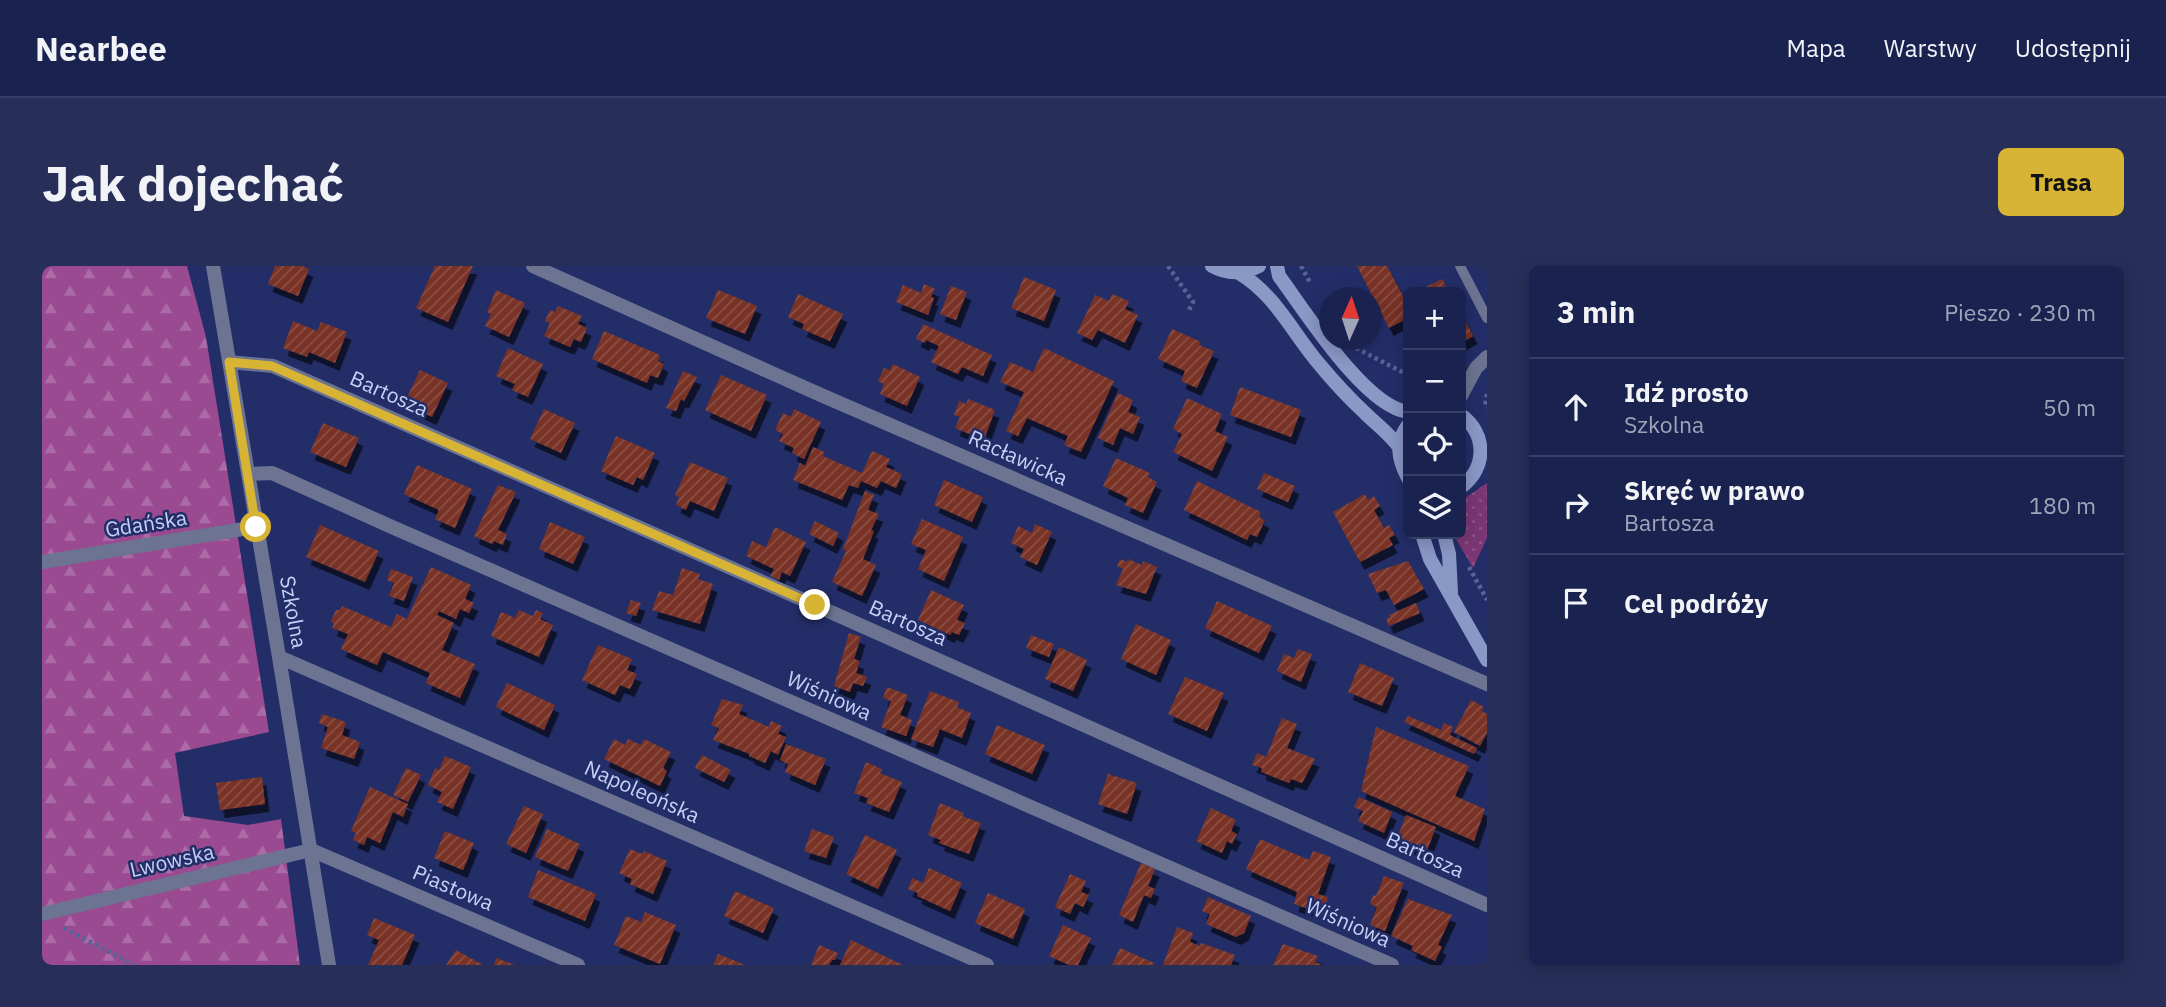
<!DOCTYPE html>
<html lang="pl">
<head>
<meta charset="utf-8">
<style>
	:root { --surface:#1a224f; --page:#272f59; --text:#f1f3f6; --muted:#9fa4b7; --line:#383f66; --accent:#d8b434 }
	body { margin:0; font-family:"IBM Plex Sans",sans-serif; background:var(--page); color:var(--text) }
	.controls { position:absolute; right:21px; top:21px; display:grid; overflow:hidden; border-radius:10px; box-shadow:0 4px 18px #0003 }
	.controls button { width:63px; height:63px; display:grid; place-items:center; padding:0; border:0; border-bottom:2px solid var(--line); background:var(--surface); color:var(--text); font:35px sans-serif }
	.compass { position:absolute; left:1277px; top:21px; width:63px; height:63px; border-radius:50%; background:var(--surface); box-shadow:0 4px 18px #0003; rotate:3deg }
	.stop { position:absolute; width:21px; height:21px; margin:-16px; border:5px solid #d8b434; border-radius:50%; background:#fff }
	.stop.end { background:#d8b434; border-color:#fff; box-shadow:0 2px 7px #0008 }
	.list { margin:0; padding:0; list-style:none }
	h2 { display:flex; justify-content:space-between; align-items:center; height:91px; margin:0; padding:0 28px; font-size:30px }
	h2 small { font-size:23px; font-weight:400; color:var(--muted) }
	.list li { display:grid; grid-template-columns:46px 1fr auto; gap:21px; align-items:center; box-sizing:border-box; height:98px; padding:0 28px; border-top:2px solid var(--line) }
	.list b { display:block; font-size:26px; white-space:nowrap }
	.list p { margin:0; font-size:23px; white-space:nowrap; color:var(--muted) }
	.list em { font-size:23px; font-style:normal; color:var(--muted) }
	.icon { flex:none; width:38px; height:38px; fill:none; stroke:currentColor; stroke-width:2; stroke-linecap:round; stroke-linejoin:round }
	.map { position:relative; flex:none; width:1445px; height:699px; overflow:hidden; border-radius:10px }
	header { display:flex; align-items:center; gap:42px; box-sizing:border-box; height:98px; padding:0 35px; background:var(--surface); border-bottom:2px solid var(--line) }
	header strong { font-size:33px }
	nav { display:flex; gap:38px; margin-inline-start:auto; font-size:24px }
	.intro { display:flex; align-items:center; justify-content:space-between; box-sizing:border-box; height:168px; padding:0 42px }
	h1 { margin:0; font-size:49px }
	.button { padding:18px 32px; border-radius:10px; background:var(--accent); color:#111; font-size:24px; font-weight:700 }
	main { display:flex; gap:42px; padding:0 42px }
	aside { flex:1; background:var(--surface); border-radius:10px; box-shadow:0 4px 18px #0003 }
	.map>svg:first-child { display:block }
	.grass { fill:url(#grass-dots) }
	.forest { fill:url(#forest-firs) }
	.building { fill:url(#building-hatch); filter:url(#shadow) }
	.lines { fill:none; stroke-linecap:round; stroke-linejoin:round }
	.path { stroke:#586396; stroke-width:4.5; stroke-dasharray:3.5 3.5; stroke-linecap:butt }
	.lane { stroke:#6c7492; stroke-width:10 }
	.street { stroke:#6c7492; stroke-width:14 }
	.secondary { stroke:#8a98c6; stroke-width:14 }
	.route { stroke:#d8b434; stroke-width:9 }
	.labels { text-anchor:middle; stroke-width:5; stroke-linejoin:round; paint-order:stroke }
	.street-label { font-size:21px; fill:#c6d1f5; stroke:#232e69 }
</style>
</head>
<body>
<header>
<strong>Nearbee</strong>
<nav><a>Mapa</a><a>Warstwy</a><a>Udostępnij</a></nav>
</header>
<div class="intro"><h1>Jak dojechać</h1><a class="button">Trasa</a></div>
<main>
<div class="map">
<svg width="1445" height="699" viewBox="0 0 1445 699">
	<defs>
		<pattern id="grass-dots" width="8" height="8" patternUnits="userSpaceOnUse" patternTransform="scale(1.75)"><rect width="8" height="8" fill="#7b3774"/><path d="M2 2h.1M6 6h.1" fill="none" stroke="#8c5388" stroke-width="1.8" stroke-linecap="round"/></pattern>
		<pattern id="forest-firs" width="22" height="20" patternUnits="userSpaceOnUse" patternTransform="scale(1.75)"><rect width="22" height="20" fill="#9a4a91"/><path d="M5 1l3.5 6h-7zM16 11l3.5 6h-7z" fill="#ab6ba6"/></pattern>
		<pattern id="building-hatch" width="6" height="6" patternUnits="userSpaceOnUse" patternTransform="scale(1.75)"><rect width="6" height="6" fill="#793225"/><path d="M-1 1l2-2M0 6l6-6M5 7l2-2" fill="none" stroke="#8b4f45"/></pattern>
		<filter id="shadow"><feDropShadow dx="4.5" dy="8" stdDeviation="0" flood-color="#0009"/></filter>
	</defs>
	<rect width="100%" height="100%" fill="#232e69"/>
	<path class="grass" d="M1445 217V272L1431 302 1411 268H1419L1420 234Z"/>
	<path class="forest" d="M0 0H145L164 71 227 466 133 487 142 550 206 559 239 553 258 699H0Z"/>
	<path class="building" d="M233 0H260L267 3 256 30 226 18Z
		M393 0H431L406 56 374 42Z
		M1315 0H1345L1362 32 1366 30V52L1347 62Z
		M982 11 1014 24 1002 55 969 42Z
		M1400 13 1407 26H1374Z
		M882 18 893 23 889 31 892 32 886 49 854 36 861 19 879 27Z
		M909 20 925 26 914 54 898 48Z
		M454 24 483 37 467 71 443 60 449 48 445 46Z
		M676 24 715 40 703 68 664 52Z
		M756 28 801 48 788 75 760 63 762 58 746 51Z
		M1070 28 1087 35 1083 43 1096 49 1083 77 1056 64 1050 74 1035 67 1053 29 1067 35Z
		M516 40 540 50 536 58 545 62 539 76 532 73 528 81 502 70 508 57 503 55 508 44 513 46Z
		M1419 47 1431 70 1419 77Z
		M251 55 275 65 279 56 305 66 293 97 267 86 265 91 241 82Z
		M881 58 950 89 941 110 920 101 916 108 889 96 897 80 884 74 883 77 874 73Z
		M1130 63 1159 76 1157 79 1172 85 1155 122 1139 115 1143 105 1116 93Z
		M562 65 618 89 616 95 622 98 616 112 608 109 605 117 550 93Z
		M466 82 501 98 486 131 470 124 473 118 454 110Z
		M1002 82 1072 115 1039 186 1022 179 1026 170 985 152 976 170 964 165 982 126 958 116 968 96 991 106Z
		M851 98 878 111 865 140 838 128 842 118 836 115 842 102 848 104Z
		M378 104 406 117 390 151 362 138Z
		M641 105 655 111 642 135 639 133 634 145 624 142Z
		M679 109 725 129 709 165 663 144Z
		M1198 121 1259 144 1249 171 1188 149Z
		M1076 127 1091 134 1086 146 1098 151 1091 168 1078 162 1071 179 1056 172Z
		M1145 132 1180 148 1173 165 1186 171 1170 205 1131 186 1140 168 1131 163Z
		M926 133 953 144 942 174 913 162 918 151 912 149 917 135 924 138Z
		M502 143 533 157 519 187 488 173Z
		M752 143 779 156 762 193 750 187 752 182 737 175 741 168 733 164 741 147 749 151Z
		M281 157 317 172 304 201 268 186Z
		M574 170 613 187 601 214 595 211 591 219 559 205Z
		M771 181 783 186 781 190 820 207 830 185 848 193 844 201 860 208 854 222 839 215 835 222 819 215 816 222 807 219 800 234 751 214 758 197 763 200Z
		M1074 192 1108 207 1106 211 1115 216 1101 247 1083 239 1086 232 1061 220Z
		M648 196 686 212 672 245 648 235 644 244 634 239 637 231 633 229Z
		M375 199 430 223 413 262 393 253 397 244 362 228Z
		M1222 207 1253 220 1246 236 1215 223Z
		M902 214 941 231 930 256 892 239Z
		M1155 215 1219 246 1217 251 1223 254 1215 271 1208 268 1205 274 1142 244Z
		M456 219 474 226 456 264 465 268 461 279 452 275 450 278 432 270Z
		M823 225 832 229 826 244 837 248 829 264 832 265 821 293 834 299 820 330 790 316 804 285 801 283Z
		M1323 228 1326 234 1332 230 1338 240 1332 244 1342 262 1347 259 1353 269 1347 272 1351 279 1318 296 1291 246Z
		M880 253 921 271 902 315 876 303 884 284 869 278Z
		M773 255 797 267 791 280 767 268Z
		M508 256 543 271 531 298 497 283Z
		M993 258 1010 266 995 299 978 291 982 283 969 277 976 260 990 267Z
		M278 259 337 285 323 316 264 291Z
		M733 261 764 276 748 310 740 306 737 314 728 310 732 303 704 290 710 275 724 281Z
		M1078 293 1085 296 1086 293 1100 299 1101 295 1115 301 1104 328 1074 319 1081 303 1075 300Z
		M1366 295 1382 323 1352 339 1344 324 1335 327 1326 308Z
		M389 301 429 319 423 333 432 337 427 347 418 343 414 353 397 345 395 349 412 357 400 384 433 398 418 432 384 417 388 407 341 386 335 399 299 383 306 368 290 362 292 358 289 355 294 344H298L300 340 349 361 355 348 365 353Z
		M640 302 658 308 656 313 671 318 658 358 610 344 617 325 631 329Z
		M349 303 371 311 362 335 347 330 352 317 345 314Z
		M889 324 922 339 915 354 923 357 917 369 910 366 908 369 876 354Z
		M589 334 599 337 594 350 584 347Z
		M1175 335 1230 360 1217 387 1163 362Z
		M1374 337 1378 347 1347 360 1344 353 1348 351 1347 349Z
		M477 344 491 350 494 344 501 347 498 353 511 359 497 391 449 370 459 346 473 352Z
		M1094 358 1129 374 1114 409 1079 393Z
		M807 367 819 371 812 393 818 395 814 407 825 411 821 420 811 417 808 426 792 420Z
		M989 369 1012 378 1007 391 984 382Z
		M556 379 590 393 585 404 595 408 588 423 578 419 573 429 540 414Z
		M1017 381 1045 394 1031 425 1003 413Z
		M1256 383 1270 388 1259 416 1235 405 1242 388 1252 392Z
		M1318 397 1352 412 1340 440 1306 426Z
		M1143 411 1182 427 1165 465 1126 448Z
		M465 417 513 439 502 464 454 441Z
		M845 421 866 429 858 449 870 454 864 470 839 461 849 435 841 432Z
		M888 425 917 436 915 441 929 447 920 472 898 463 891 481 869 473Z
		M680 433 701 439 697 448 727 461 729 455 740 460 736 468 744 471 736 489 729 485 723 497 707 490 708 488 671 474 677 462 669 459Z
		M1429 434 1442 441 1440 445 1445 448V467L1438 480 1412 466Z
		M280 448 304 456 300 469 318 476 312 493 279 482 286 461 277 457Z
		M1366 450 1399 464 1402 457 1411 461 1408 469 1435 482 1432 488 1362 456Z
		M1240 452 1255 458 1245 482 1273 493 1260 517 1249 513 1247 517 1219 506 1220 502 1210 499 1215 487 1224 491Z
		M955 459 1003 479 990 508 943 488Z
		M1334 461 1427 500 1413 530 1443 543 1432 575 1319 525Z
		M572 473 583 479 586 473 599 479 602 473 629 486 621 502 625 505 618 520 562 493Z
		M744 478 784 493 773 519 743 506 746 498 738 494Z
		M660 489 689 504 682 516 653 502Z
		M403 490 429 501 411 543 395 536 400 526 386 519 393 502 397 504Z
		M824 496 840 503 838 507 860 516 847 546 824 537 826 532 812 527Z
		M364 502 379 509 366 536 351 529Z
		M1066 508 1095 517 1085 548 1056 538Z
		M220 511 223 538 178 544 174 517Z
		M328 521 366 538 361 551 351 546 338 577 325 571 322 579 311 574 314 567 309 565Z
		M1317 531 1350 546 1342 567 1316 555 1321 545 1312 541Z
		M898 537 922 547 920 550 939 557 927 588 897 577 899 574 886 569Z
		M482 540 501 548 484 587 464 578Z
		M1169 542 1194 554 1189 565 1195 568 1190 578 1185 575 1180 587 1154 575Z
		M1364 549 1394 561 1384 587 1354 575Z
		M505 563 538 578 526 605 493 591Z
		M770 563 792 571 784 592 762 585Z
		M403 565 432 577 421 604 392 592Z
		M823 569 855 584 836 623 804 608Z
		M1218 573 1267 594 1271 585 1289 591 1276 628 1286 631 1282 644 1272 640 1270 644 1252 638 1255 626 1204 603Z
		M588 583 600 588 602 585 625 595 611 628 588 618 590 613 577 607Z
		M1099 597 1113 603 1106 620 1113 623 1109 632 1102 629 1091 656 1077 649Z
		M887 602 920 617 908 645 875 630 876 627 866 623 870 612 881 617Z
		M496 604 554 628 543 655 486 631Z
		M1028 608 1044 615 1039 626 1047 629 1041 641 1033 637 1028 648 1013 641Z
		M1342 610 1362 617 1343 665 1328 659 1335 641 1328 638 1331 629 1334 630Z
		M693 625 732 642 721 667 682 650Z
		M946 627 983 643 971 673 933 657Z
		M1166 631 1209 650 1202 667 1194 671 1164 658 1168 648 1160 645Z
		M1366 633 1410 649 1396 679 1400 681 1393 695 1369 684 1371 680 1349 670Z
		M603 646 634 659 618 698 572 679 584 650 599 656Z
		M332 652 373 669 360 699H326L337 674 325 669Z
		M1021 659 1049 672 1036 699H1027L1007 690Z
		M1135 661 1151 667 1148 676 1158 680 1159 677 1193 689 1189 699H1121Z
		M809 674 834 686 861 699H798Z
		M1241 678 1276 690 1273 696 1280 699H1231Z
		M777 679 796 687 793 694H790L787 699H769Z
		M1078 682 1112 697 1111 699H1070Z
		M414 684 441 699H404Z
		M676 688 703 699H671Z
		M454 692 473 699H452Z"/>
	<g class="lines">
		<path class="path" d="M1126 0 1151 36 1146 46
			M1259 0 1269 18
			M1314 82 1366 109
			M1445 128 1443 140 1445 141
			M1427 301 1445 334
			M22 662 92 699"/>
		<path class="lane" d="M1418 0 1445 52"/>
		<path class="street" d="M171 0 237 391 287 699
			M491 0 779 129 1445 418
			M187 96 231 100 773 339 1445 639
			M1419 130 1434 102 1445 91
			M206 208 230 207 350 261 1350 699
			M0 296 214 261
			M237 391 945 699
			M269 584 536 699
			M0 648 269 584"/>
		<path class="secondary" d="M1170 0C1186 9 1201 8 1217 0
			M1235 0 1237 10C1263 45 1323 141 1366 146
			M1197 7C1234 29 1251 68 1278 99 1292 116 1307 132 1323 147 1335 159 1347 167 1357 181
			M1419 149C1445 168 1445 202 1419 221
			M1366 159C1353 177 1356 193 1366 212
			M1380 268 1388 293 1445 394
			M1402 268 1407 288 1409 326"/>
	</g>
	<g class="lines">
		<path class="route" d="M214 261 187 96 230 100 773 339"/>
	</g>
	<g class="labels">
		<g class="street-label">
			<text transform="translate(347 128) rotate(24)" y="7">Bartosza</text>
			<text transform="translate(976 192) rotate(24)" y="7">Racławicka</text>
			<text transform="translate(104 258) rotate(-9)" y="7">Gdańska</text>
			<text transform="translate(251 346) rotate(80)" y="7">Szkolna</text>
			<text transform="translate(866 357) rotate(24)" y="7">Bartosza</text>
			<text transform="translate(787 430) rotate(24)" y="7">Wiśniowa</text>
			<text transform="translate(600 526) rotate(24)" y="7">Napoleońska</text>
			<text transform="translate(1383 589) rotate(24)" y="7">Bartosza</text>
			<text transform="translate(130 595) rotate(-13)" y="7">Lwowska</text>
			<text transform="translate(411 622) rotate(23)" y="7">Piastowa</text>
			<text transform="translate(1306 657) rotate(24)" y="7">Wiśniowa</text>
		</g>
	</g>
</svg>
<div class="controls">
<button>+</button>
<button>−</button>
<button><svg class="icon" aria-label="locate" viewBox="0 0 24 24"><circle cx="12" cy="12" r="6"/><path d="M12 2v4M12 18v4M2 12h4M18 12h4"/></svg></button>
<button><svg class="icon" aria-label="layers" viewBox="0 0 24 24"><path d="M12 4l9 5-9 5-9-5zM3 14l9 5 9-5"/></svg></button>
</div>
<svg class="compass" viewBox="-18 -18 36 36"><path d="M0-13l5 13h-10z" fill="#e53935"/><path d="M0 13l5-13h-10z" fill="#9fa4b7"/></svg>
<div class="stop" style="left:214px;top:261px"></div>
<div class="stop end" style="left:773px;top:339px"></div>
</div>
<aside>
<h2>3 min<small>Pieszo · 230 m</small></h2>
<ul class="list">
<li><svg class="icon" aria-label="ahead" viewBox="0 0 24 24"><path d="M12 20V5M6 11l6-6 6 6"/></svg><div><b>Idź prosto</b><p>Szkolna</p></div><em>50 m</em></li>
<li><svg class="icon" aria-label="right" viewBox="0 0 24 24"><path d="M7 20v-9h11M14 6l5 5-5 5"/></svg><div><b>Skręć w prawo</b><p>Bartosza</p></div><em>180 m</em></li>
<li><svg class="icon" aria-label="arrive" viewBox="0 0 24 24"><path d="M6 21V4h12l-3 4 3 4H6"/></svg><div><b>Cel podróży</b></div></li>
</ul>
</aside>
</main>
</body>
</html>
